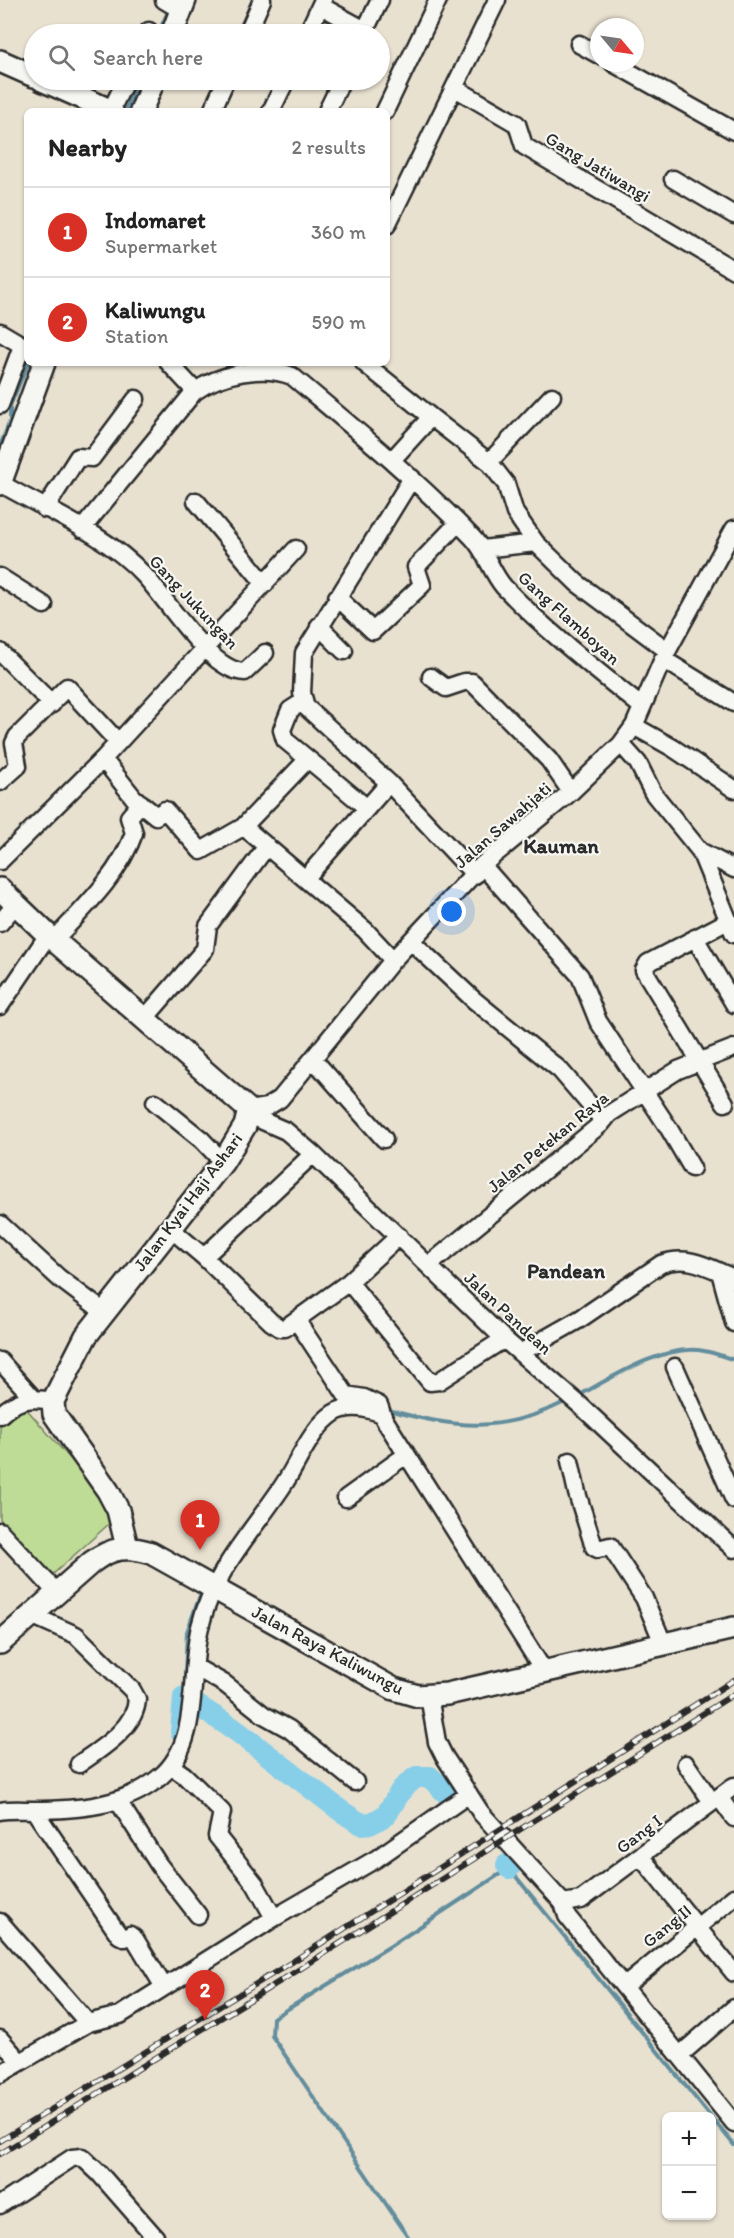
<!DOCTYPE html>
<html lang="en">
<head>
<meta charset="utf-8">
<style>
	:root { --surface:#fff; --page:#f6f6f6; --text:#222; --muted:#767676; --line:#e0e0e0; --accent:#d93025 }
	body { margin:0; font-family:Itim,sans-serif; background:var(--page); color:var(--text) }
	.controls { position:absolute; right:18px; bottom:18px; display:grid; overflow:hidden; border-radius:9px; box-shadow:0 2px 4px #0004 }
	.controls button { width:54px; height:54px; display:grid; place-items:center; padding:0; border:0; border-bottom:2px solid var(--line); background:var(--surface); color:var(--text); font:30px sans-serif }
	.compass { position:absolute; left:590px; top:18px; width:54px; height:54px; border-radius:50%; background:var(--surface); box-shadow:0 2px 4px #0004; rotate:119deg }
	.you { position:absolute; left:452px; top:912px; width:21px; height:21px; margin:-15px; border:4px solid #fff; border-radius:50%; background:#1a73e8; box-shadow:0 0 0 9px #1a73e833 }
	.badge { display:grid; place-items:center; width:39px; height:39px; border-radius:50%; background:var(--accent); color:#fff; font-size:20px; font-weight:700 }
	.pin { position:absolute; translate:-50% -50px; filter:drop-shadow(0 2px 3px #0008) }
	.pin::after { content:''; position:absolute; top:32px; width:21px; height:18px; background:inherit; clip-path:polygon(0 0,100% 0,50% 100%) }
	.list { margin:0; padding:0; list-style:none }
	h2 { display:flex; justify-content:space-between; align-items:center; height:78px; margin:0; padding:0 24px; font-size:26px }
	h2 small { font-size:20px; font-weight:400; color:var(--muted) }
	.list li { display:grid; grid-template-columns:39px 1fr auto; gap:18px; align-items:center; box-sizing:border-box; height:90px; padding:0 24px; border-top:2px solid var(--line) }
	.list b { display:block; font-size:22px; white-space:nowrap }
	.list p { margin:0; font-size:20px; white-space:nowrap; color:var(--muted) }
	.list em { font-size:20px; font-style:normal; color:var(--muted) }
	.icon { flex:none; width:33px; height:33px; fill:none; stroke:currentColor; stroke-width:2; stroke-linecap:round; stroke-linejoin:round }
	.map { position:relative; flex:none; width:734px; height:2238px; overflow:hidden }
	.search { position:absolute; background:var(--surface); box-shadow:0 2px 4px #0004; left:24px; top:24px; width:366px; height:66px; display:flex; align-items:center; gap:15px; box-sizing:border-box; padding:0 21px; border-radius:33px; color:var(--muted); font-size:22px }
	.panel { position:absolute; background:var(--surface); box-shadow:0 2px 4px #0004; left:24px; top:108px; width:366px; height:258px; border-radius:9px }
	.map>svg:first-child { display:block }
	.green { fill:#bedc95; stroke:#748460; stroke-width:1.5 }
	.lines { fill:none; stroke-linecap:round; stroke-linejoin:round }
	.stream { stroke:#628d9c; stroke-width:4 }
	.river { stroke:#87cfe8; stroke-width:22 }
	.minor-casing { stroke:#2b2b2b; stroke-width:21 }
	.major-casing { stroke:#2b2b2b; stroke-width:26 }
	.minor { stroke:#f6f6f2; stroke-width:16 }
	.major { stroke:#f6f6f2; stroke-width:21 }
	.rail-casing { stroke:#2b2b2b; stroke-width:6 }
	.rail { stroke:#f6f6f2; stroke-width:4; stroke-dasharray:11; stroke-linecap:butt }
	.labels { text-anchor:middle; stroke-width:4.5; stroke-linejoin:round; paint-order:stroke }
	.street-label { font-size:18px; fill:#2b2b2b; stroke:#f6f6f2 }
	.quarter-label { font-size:21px; font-weight:bold; fill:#2b2b2b; stroke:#f6f6f2 }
</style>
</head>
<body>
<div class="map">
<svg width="734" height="2238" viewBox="0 0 734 2238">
	<rect width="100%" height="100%" fill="#e9e1d0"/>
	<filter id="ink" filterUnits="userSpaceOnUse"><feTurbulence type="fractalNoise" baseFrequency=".0167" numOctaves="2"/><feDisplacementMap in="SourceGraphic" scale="12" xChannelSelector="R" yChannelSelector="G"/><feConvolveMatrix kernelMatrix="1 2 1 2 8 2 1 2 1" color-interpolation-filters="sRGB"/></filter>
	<g filter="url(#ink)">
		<path class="green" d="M23 1405 95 1487 111 1522 51 1576 0 1519V1426Z"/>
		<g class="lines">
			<path class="stream" d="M158 34 169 9
				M125 111 139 80
				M0 446 10 421V406L28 363
				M576 1397C608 1380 660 1346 698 1350 710 1351 723 1356 734 1360
				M385 1409C455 1429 503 1434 569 1400
				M208 1578 218 1565
				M184 1697 187 1632 202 1590
				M712 2118 734 2145
				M409 2238 272 2036 273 2018 392 1945 509 1868 710 2116"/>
			<path class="river" d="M181 1732 184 1697 234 1729 341 1811 361 1824 372 1823 386 1815 402 1789 416 1777H430L451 1798
				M507 1865 509 1868"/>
			<g class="minor-casing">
				<path id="minor" d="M164 0 181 10
					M321 6 365 30 364 34
					M365 30 380 0
					M148 34 149 31
					M247 34 262 0
					M307 34 323 0
					M579 44 599 55
					M613 63 734 131
					M455 88 517 124 524 146 734 270
					M111 110 126 80
					M212 111 226 80
					M271 111 286 80
					M327 111 342 80
					M385 111 438 0
					M673 179 734 215
					M387 225 497 0
					M0 332 27 348
					M169 363 195 391
					M364 363 431 417
					M0 405 22 346
					M392 460 431 417 489 462 506 484 515 513 536 543 577 583 668 651
					M489 462 552 396
					M412 478 304 653 302 693 306 707 389 783 475 875
					M0 483C48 511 106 534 144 575 167 599 210 672 245 672L265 653
					M196 501 265 584
					M45 509 78 457 92 458 136 399
					M82 529 194 392C219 374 263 364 292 376 354 428 416 479 472 537 486 551 491 572 504 587 546 631 595 669 642 707
					M482 549 536 543
					M0 577 44 605
					M337 597 373 631 422 585 416 567 458 523
					M319 626 344 651
					M0 652 52 704
					M663 659 734 703
					M431 677 446 688 464 682H472L549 760 571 792
					M304 701 290 710 282 730 285 740 308 759
					M634 726 673 748 734 789
					M621 744 638 763 653 793 700 851 734 934
					M103 759 134 798 156 816 165 810 201 851 243 827 250 832 365 930 393 960
					M0 782 18 766 14 743 17 737 67 687 118 742
					M243 827 308 759 367 808
					M700 851 734 869
					M0 861 103 759 296 549
					M482 865 580 976 598 1021 668 1127 692 1168
					M305 879 389 783
					M0 923 16 904
					M695 938 734 1004
					M54 940C83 909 120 874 134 833L129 817 141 803
					M411 941 474 1000 560 1070 603 1120
					M0 1006 48 935
					M146 1017 205 949 208 926 267 846
					M313 1059 384 1139
					M155 1102 202 1140 223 1162
					M725 1103 644 970 648 963 728 921
					M249 1110 267 1107 280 1099 393 960 482 865 571 792 621 744 634 726 663 659 734 529
					M249 1115 286 1131 313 1154 504 1339 581 1406 734 1549
					M0 1224 59 1278 104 1312
					M171 1229 204 1257 313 1154
					M204 1257 271 1322 280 1328H285L349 1282 399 1236
					M429 1265 601 1124 609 1114 678 1070 734 1048
					M720 1272 734 1323
					M349 1282 430 1382 439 1381 504 1339
					M297 1321 346 1395 364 1398 379 1405 384 1419 544 1671
					M520 1353 580 1319 661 1264C689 1254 709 1268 734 1278
					M0 1361 34 1399
					M675 1367 734 1500
					M0 1415C17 1399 30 1397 53 1401
					M570 1461 577 1493 594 1547 598 1549 610 1546 644 1598 663 1643
					M346 1498 406 1455
					M0 1531 57 1593
					M31 1615 76 1635 132 1690 137 1699C136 1728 100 1749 79 1764
					M195 1667 225 1684 264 1715 289 1729 355 1782
					M429 1696 437 1742 444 1756 481 1813 563 1903 567 1916 734 2123
					M686 1764 712 1802
					M171 1766 184 1775 222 1812 217 1836 255 1884 274 1918
					M719 1797 734 1818
					M118 1801 159 1865 198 1915
					M34 1810 119 1935 125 1938 130 1935 135 1939 164 1987
					M0 1811C11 1809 21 1810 32 1810 77 1810 124 1807 160 1777 202 1742 188 1674 200 1627 213 1572 252 1532 282 1487 298 1464 310 1429 334 1413 349 1404 367 1408 382 1414
					M641 1857 734 1973
					M563 1903 581 1900 734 1786
					M0 1922 88 2023
					M625 1986 734 1897
					M0 2039 20 2062
					M681 2054 734 2008
					M0 2074 88 2023 120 2015 274 1918 376 1859 469 1794
					M0 2205 72 2158 82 2157 99 2173 156 2238"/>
			</g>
			<g class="major-casing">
				<path id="major" d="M172 34 185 0
					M0 61 34 76
					M42 80 112 111
					M141 111 154 80
					M0 484 44 363
					M0 889 48 935 249 1110 245 1126 223 1162 86 1336 53 1401 54 1414 108 1491 118 1510 127 1547
					M0 1643 92 1562C111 1548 128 1545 151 1553L394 1689 418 1696 447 1694 734 1628"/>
			</g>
			<use href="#minor" class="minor"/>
			<use href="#major" class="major"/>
			<g class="rail-casing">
				<path id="rail" d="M0 2141 292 1962 734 1680
					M0 2154 295 1972 734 1694"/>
			</g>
			<use href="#rail" class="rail"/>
		</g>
	</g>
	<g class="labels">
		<g class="street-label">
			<text transform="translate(598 167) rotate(31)" y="6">Gang Jatiwangi</text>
			<text transform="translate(194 602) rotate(47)" y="6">Gang Jukungan</text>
			<text transform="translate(569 618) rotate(42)" y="6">Gang Flamboyan</text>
			<text transform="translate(503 825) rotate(-41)" y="6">Jalan Sawahjati</text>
			<text transform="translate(548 1142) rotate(-39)" y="6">Jalan Petekan Raya</text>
			<text transform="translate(188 1202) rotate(-53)" y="6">Jalan Kyai Haji Ashari</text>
			<text transform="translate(508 1313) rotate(43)" y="6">Jalan Pandean</text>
			<text transform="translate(328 1650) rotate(28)" y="6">Jalan Raya Kaliwungu</text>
			<text transform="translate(639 1834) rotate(-37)" y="6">Gang I</text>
			<text transform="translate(667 1926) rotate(-39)" y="6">Gang II</text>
		</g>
		<g class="quarter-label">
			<text x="561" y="853">Kauman</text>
			<text x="566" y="1278">Pandean</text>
		</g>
	</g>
</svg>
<div class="controls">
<button>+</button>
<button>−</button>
</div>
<svg class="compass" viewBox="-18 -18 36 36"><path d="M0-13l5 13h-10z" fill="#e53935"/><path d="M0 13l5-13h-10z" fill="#767676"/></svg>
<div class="you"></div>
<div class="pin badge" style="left:200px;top:1550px">1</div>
<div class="pin badge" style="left:205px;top:2020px">2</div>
<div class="search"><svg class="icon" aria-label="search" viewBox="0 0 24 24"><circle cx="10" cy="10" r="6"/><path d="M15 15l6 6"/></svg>Search here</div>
<section class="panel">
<h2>Nearby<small>2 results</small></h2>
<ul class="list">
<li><span class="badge">1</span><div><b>Indomaret</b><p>Supermarket</p></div><em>360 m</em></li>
<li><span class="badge">2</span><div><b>Kaliwungu</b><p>Station</p></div><em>590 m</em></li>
</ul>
</section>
</div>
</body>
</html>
